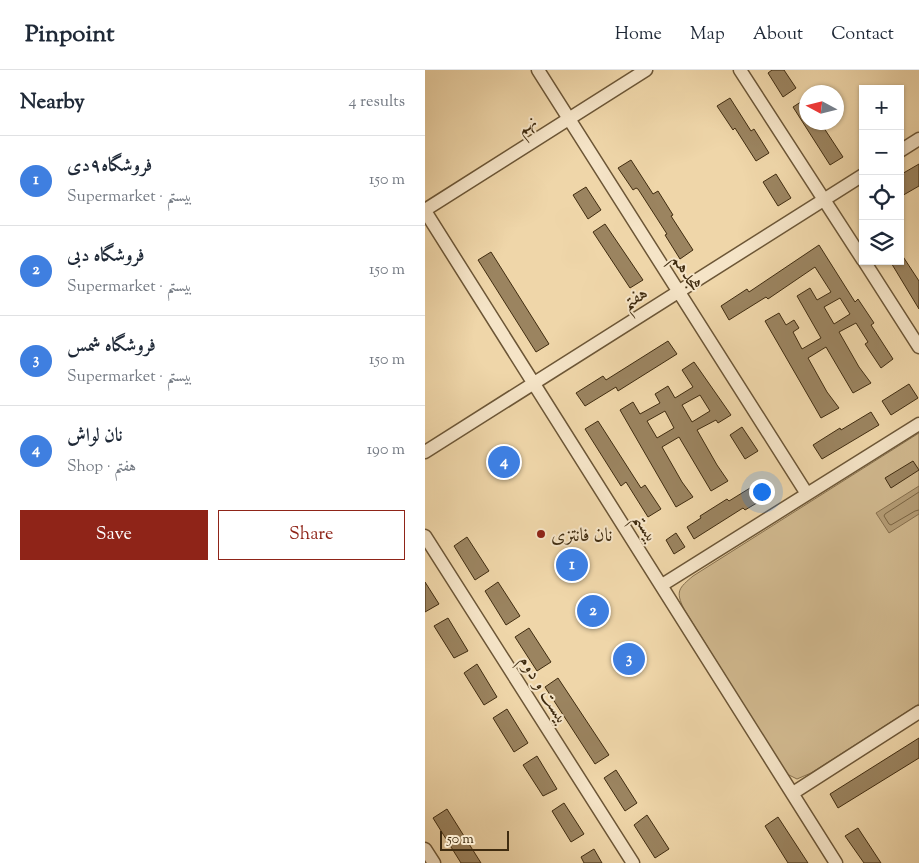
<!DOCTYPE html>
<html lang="en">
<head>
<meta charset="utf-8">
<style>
	:root { --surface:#fff; --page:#f2f2f3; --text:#1f2937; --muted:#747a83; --line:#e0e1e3; --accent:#8f2418 }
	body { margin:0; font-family:"Sorts Mill Goudy",Amiri,serif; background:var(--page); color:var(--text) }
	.controls { position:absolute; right:15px; top:15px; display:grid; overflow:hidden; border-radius:0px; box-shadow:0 1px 4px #0004 }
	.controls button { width:45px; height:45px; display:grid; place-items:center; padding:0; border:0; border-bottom:1px solid var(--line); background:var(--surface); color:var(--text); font:25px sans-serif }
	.compass { position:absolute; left:374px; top:15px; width:45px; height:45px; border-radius:50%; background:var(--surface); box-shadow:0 1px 4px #0004; rotate:277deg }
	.scale { position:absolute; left:15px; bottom:12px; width:69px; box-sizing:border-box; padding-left:5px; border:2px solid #402c10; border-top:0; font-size:14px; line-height:18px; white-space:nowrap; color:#402c10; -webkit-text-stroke:4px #f5e4c7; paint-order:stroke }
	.you { position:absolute; left:336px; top:421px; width:18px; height:18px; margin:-12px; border:4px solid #fff; border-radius:50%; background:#1a73e8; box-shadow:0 0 0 8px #1a73e833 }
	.badge { display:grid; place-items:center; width:32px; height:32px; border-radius:50%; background:var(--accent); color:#fff; font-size:16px; font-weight:700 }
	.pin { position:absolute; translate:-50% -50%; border:2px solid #fff; box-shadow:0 1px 5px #0006 }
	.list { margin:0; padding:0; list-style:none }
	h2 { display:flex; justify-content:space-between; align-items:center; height:65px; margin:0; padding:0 20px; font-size:21px }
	h2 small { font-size:16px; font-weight:400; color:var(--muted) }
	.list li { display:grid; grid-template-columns:32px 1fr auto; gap:15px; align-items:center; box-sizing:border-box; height:90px; padding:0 20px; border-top:1px solid var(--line) }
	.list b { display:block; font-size:19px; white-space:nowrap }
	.list p { margin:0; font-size:16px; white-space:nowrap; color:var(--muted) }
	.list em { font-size:16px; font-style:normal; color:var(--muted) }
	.actions { display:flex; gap:10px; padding:15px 20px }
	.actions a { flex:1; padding:11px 0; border:1px solid var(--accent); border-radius:0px; text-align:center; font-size:18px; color:var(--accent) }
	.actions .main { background:var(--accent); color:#fff }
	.icon { flex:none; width:28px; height:28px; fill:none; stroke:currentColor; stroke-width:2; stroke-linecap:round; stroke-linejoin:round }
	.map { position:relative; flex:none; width:494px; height:793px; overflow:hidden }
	header { display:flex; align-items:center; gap:30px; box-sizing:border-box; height:70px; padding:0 25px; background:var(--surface); border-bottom:1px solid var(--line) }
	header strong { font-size:24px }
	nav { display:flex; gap:28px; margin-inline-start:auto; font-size:18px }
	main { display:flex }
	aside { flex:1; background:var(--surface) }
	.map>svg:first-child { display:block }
	.green { fill:#d1b98f; stroke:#887250 }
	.water { fill:#b49c75; stroke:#866f4d }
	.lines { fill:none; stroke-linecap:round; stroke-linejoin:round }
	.shore { stroke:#7a6442; stroke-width:1 }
	.building { fill:#9b8460; stroke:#402c10; fill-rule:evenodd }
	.minor-casing { stroke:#6c5636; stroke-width:15 }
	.minor { stroke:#f5e4c7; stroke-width:12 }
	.poi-dot { fill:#8f2418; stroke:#f5e4c7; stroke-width:2 }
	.labels { text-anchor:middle; stroke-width:4; stroke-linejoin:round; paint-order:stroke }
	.street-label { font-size:19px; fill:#402c10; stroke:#f5e4c7 }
	.poi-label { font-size:19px; fill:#402c10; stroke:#f5e4c7; text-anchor:start }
</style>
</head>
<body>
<header>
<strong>Pinpoint</strong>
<nav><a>Home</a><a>Map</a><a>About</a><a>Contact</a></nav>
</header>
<main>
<aside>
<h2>Nearby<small>4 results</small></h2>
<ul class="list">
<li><span class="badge" style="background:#3f7fe0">1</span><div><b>فروشگاه۹دی</b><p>Supermarket · بیستم</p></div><em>150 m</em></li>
<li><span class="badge" style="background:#3f7fe0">2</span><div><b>فروشگاه دبی</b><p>Supermarket · بیستم</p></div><em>150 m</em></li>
<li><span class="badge" style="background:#3f7fe0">3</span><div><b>فروشگاه شمس</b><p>Supermarket · بیستم</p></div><em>150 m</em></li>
<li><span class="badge" style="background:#3f7fe0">4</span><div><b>نان لواش</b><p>Shop · هفتم</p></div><em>190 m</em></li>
</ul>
<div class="actions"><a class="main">Save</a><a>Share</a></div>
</aside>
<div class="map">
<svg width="494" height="793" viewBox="0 0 494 793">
	<rect width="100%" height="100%" fill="#efd6a9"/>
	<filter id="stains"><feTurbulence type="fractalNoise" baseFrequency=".004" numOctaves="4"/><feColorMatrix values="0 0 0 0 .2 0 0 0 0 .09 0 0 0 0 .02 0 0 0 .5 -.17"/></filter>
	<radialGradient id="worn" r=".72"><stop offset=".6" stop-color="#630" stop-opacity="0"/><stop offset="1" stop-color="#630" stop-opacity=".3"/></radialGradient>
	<path class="green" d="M494 363V634L386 703 372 709 362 704 259 539C250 521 254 518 268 506Z"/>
	<path class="water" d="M494 416V444L464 463 451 443Z"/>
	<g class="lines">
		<path class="shore" d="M494 422 460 444 459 446 464 454 466 455 490 441 494 440"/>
	</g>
	<path class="building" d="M347 0H359L371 18 358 27 343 3Z
		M305 28 326 61 329 59 344 83 331 91 310 58 308 60 292 36Z
		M382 28V52H395L418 87 405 95 368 37Z
		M206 90 228 124 233 121 248 145 246 146 268 180 255 189 240 165 242 164 213 119 211 118 208 120 193 98Z
		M494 94V116L475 127V105Z
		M351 104 366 128 353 136 338 112Z
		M161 117 176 140 163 149 148 125Z
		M180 154 218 210 205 218 168 162Z
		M394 175 430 232 433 229 449 253 446 255 468 289 456 298 440 274 443 272 431 253 414 262 434 297 446 313 428 323 401 277 383 288 402 322 414 338 396 348 340 251 354 243 361 255 369 250 374 258 368 262 377 279 396 268 372 226 385 218 392 230 406 222 390 197 343 229 341 227 304 250 296 236 322 219 324 222ZM415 228 425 244 409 254 399 237Z
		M66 182 124 274 111 282 53 190Z
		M475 182 494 211V239L465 191H475Z
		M243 271 252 284 193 321 191 317 160 336 151 323 178 306 181 310Z
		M269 292 306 345 293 353 291 350 272 360 292 395 303 411 286 421 254 367 237 377 257 412 268 427 251 437 195 340 208 332 215 344 235 333 230 324 243 316 250 328 268 317 257 300ZM275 325 285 341 267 352 257 335ZM240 341 249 358 232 368 222 351Z
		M484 314 493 328 466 345 457 331Z
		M446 342 454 355 397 389 388 375 415 358 416 360Z
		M173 351 216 418 220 415 236 439 223 447 201 412 196 416 160 359Z
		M317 357 333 381 320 389 305 365Z
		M488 391 494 400 466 418 460 408Z
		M338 410 347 424 320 440 318 438 269 469 262 457 276 448 275 446 302 429 304 431Z
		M251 463 260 477 249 484 241 470Z
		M42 467 64 501 50 510 29 476Z
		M0 512 14 534 0 542Z
		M73 512 95 546 81 555 60 521Z
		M23 548 43 581 29 588 9 556Z
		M104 558 126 592 112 601 90 567Z
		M52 594 72 627 59 635 39 603Z
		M133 608 184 685 170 694 120 617Z
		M82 639 103 673 89 682 68 648Z
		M494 668V688L413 738 405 724Z
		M112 686 132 719 118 726 98 695Z
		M191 700 212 733 200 741 179 708Z
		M139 733 159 764 146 772 127 741Z
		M22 739 56 793H36L8 748Z
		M222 745 244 779 230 788 209 755Z
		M353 747 383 793H363L340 756Z
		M433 758 456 793H439L420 766Z
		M169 779 177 793H159L156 787Z"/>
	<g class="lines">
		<g class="minor-casing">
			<path id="minor" d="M113 0 382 424
				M315 0 438 190
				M475 81 494 69
				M0 140 221 0
				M0 141 411 793
				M439 191 494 277
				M0 382 438 105
				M0 466 208 793
				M237 515 494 354
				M368 723 494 642
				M0 779 9 793"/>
		</g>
		<use href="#minor" class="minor"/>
	</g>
	<circle class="poi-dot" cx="116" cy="464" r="5"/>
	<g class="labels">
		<g class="street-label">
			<text transform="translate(101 54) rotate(-32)" y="7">نهم</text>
			<text transform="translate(263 202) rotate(58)" y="7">هجدهم</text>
			<text transform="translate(209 227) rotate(-32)" y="7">هفتم</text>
			<text transform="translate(222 457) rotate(58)" y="7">بیستم</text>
			<text transform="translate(120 619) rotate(58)" y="7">بیست و دوم</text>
		</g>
		<g class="poi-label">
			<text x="126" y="471">نان فانتزی</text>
		</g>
	</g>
	<rect width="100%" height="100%" filter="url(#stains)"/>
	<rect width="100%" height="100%" fill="url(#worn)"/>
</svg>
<div class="controls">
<button>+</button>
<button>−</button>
<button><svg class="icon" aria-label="locate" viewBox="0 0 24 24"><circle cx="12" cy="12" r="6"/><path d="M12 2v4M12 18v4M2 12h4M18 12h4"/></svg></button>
<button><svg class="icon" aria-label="layers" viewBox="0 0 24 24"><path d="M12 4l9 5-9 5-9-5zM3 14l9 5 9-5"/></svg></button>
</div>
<svg class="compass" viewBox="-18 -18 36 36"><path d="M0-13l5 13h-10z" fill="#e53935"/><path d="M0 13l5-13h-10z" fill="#747a83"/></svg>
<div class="scale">50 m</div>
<div class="you"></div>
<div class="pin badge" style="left:147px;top:495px;background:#3f7fe0">1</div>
<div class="pin badge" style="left:168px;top:541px;background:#3f7fe0">2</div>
<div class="pin badge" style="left:204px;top:589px;background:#3f7fe0">3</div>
<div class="pin badge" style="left:79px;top:392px;background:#3f7fe0">4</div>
</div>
</main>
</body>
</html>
